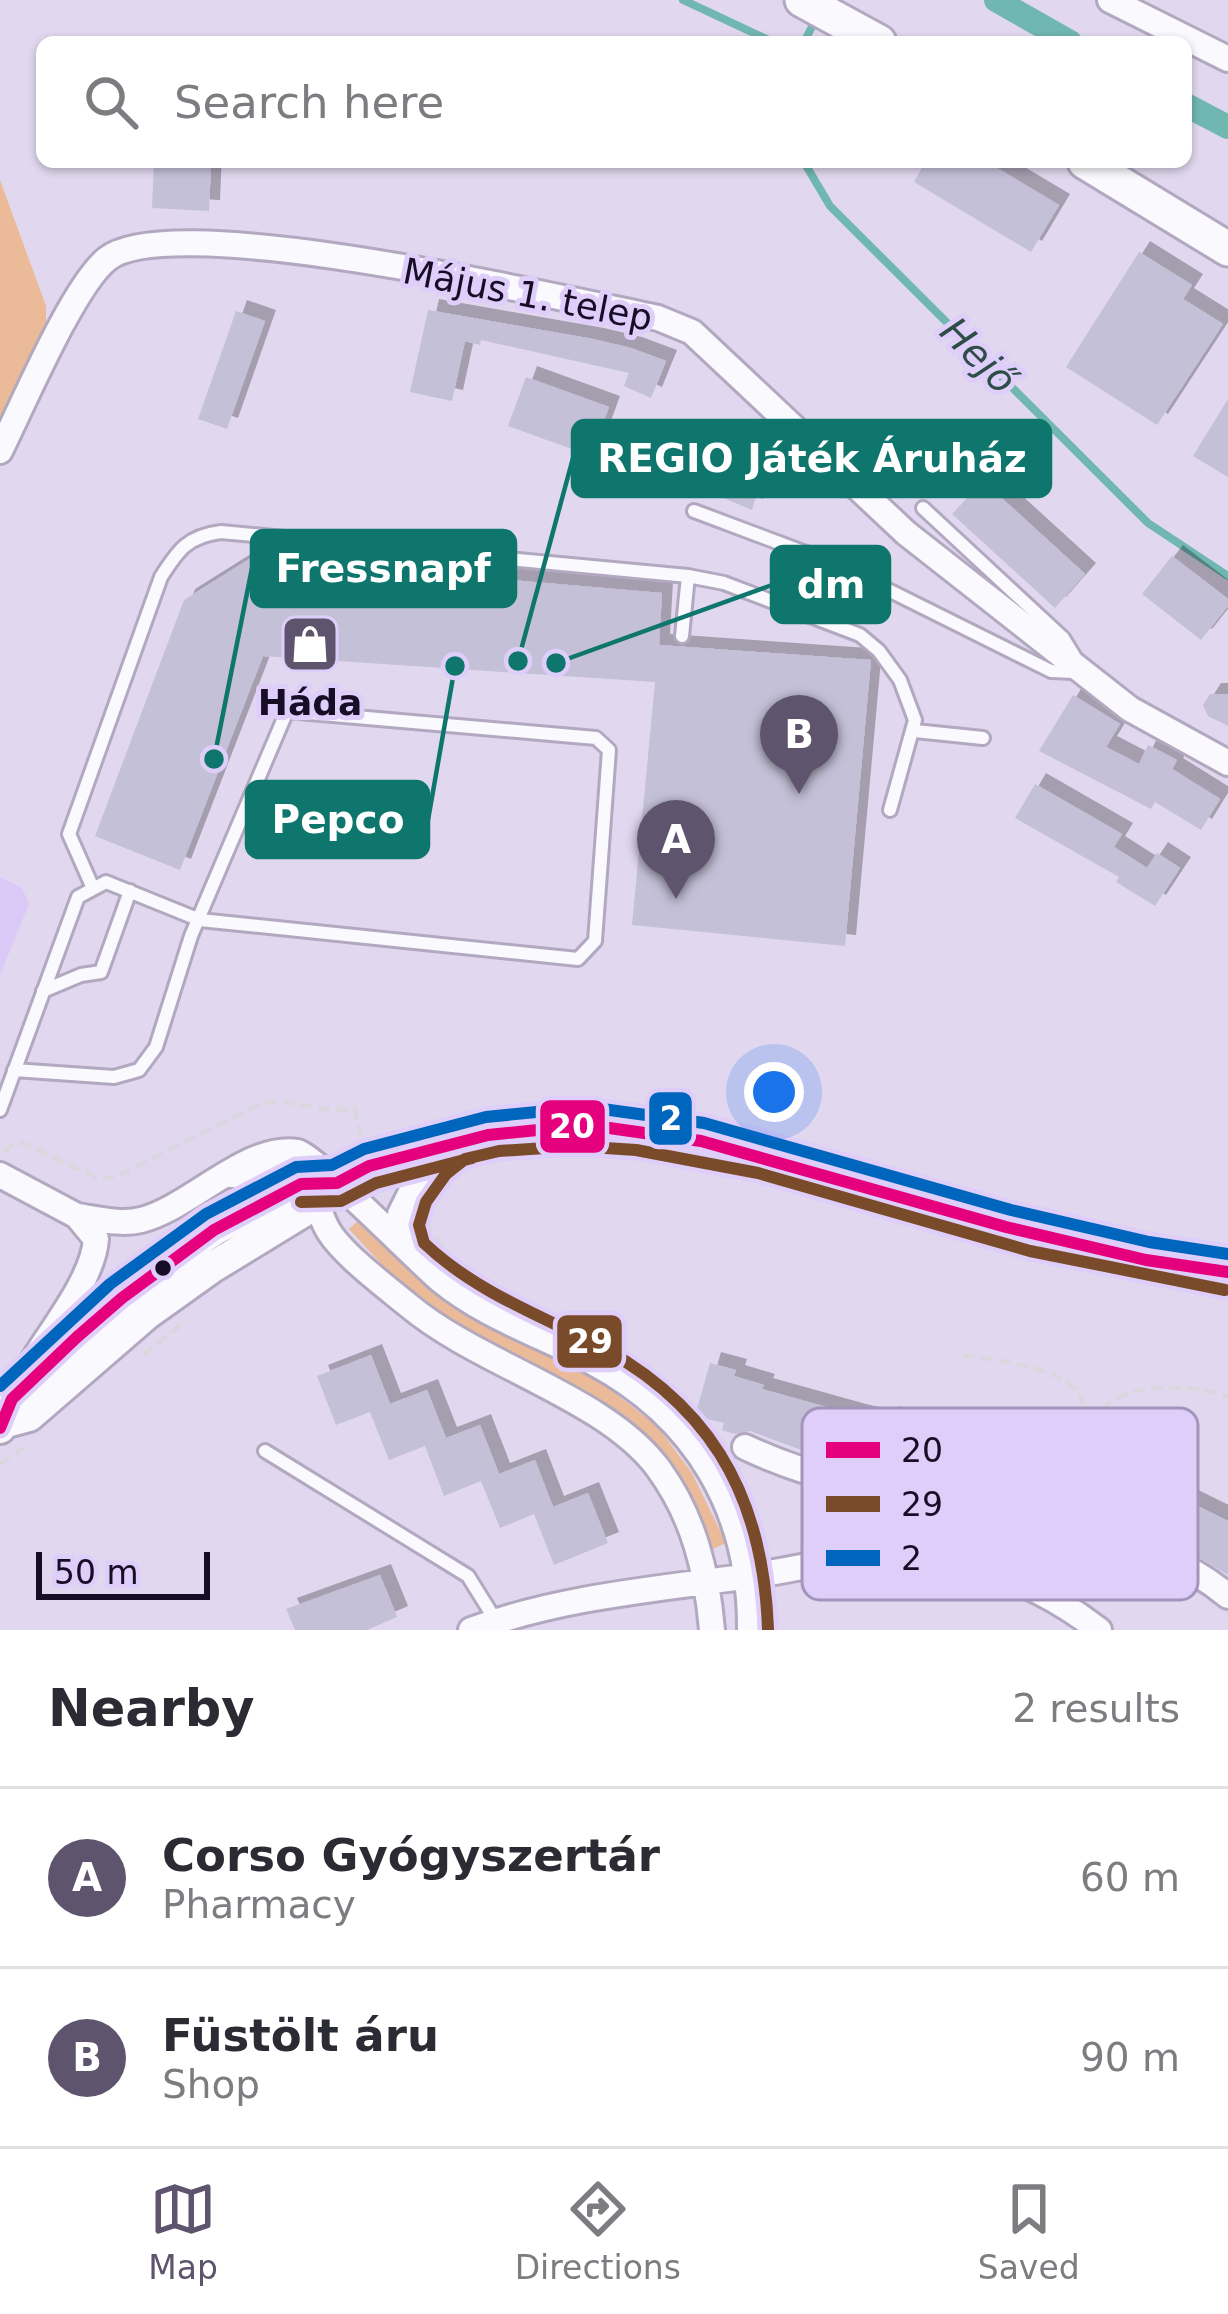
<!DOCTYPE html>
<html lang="en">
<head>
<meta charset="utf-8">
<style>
	:root { --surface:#fff; --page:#f2f2f3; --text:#2b2b33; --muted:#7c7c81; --line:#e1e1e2; --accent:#5e546d }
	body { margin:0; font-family:"DejaVu Sans",sans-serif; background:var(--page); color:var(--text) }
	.scale { position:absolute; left:36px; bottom:30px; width:174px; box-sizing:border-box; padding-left:12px; border:6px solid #180d27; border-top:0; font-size:33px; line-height:42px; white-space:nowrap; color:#180d27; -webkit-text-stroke:9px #decef9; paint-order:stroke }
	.you { position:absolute; left:774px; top:1092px; width:42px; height:42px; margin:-30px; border:9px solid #fff; border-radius:50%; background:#1a73e8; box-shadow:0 0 0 18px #1a73e833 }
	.badge { display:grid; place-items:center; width:78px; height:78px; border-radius:50%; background:var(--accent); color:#fff; font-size:39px; font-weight:700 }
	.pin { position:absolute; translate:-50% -99px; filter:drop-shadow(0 3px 6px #0008) }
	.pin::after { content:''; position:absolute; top:63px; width:42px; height:36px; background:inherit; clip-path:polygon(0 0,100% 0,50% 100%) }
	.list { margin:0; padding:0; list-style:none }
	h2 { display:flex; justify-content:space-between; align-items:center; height:156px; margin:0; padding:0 48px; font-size:51px }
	h2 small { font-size:39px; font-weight:400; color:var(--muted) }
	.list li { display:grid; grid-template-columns:78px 1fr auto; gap:36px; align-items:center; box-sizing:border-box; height:180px; padding:0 48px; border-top:3px solid var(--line) }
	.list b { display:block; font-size:45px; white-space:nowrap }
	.list p { margin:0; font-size:39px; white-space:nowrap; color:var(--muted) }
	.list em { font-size:39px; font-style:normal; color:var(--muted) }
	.icon { flex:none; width:66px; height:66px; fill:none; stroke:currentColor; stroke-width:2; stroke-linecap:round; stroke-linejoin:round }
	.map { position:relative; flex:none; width:1228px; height:1630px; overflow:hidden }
	.search { position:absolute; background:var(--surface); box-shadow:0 3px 9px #0004; left:36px; right:36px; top:36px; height:132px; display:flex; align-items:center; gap:30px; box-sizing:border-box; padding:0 42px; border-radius:18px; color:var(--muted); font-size:45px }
	.sheet { height:516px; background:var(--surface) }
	nav { display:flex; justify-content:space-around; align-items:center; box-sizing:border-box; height:168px; border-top:3px solid var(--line); background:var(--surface); font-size:33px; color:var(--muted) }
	nav a { display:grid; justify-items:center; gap:6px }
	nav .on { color:var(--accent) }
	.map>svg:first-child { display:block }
	.built { fill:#dbcaf7 }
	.green { fill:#ebba98 }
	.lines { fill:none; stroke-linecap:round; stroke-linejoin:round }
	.stream { stroke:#70b6b1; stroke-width:8 }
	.canal { stroke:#70b6b1; stroke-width:24 }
	.building { fill:#c4c0d8; filter:url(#shadow) }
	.service-casing { stroke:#b2a8c0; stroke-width:18 }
	.minor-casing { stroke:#b2a8c0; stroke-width:30 }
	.tertiary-casing { stroke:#b2a8c0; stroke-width:36 }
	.secondary-casing { stroke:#b2a8c0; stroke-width:39 }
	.path { stroke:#dad7df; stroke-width:4.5; stroke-dasharray:12 6; stroke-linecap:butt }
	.service { stroke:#faf9fd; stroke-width:12 }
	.minor { stroke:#faf9fd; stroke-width:24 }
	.tertiary { stroke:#faf9fd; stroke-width:30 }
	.secondary { stroke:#faf9fd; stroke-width:33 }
	.bus-1-casing { stroke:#decef9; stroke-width:21 }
	.bus-2-casing { stroke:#decef9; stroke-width:21 }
	.bus-3-casing { stroke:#decef9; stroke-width:21 }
	.bus-1 { stroke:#e5007d; stroke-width:12 }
	.bus-2 { stroke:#7a4b2a; stroke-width:12 }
	.bus-3 { stroke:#0065bd; stroke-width:12 }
	.bus-dot { fill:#180d27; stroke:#decef9; stroke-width:4.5 }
	.labels { text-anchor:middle; stroke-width:10; stroke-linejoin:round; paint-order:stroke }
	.street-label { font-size:36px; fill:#180d27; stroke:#decef9 }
	.poi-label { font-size:36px; font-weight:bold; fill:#180d27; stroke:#decef9 }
	.water-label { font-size:39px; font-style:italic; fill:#2d4d47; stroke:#decef9 }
	.key { fill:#decef9; stroke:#a394ba; stroke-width:3 }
	.key-label { font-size:33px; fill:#180d27 }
	.leader { fill:none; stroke:#0f766e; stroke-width:4.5 }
	.callout-dot { fill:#0f766e; stroke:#decef9; stroke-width:4.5 }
	.callout { fill:#0f766e; stroke:#0f766e; stroke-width:4.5 }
	.callout-label { font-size:39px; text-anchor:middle; font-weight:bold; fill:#fff }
	.line-badge { stroke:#decef9; stroke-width:4.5 }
	.badge-label { font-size:33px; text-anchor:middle; font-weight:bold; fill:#fff }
</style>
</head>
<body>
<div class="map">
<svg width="1228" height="1630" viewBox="0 0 1228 1630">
	<defs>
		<filter id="shadow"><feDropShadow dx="11" dy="-11" stdDeviation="0" flood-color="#0004"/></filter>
	</defs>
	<rect width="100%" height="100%" fill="#e1d8ef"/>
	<path class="built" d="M0 877 22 888 29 904 0 975Z"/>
	<path class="green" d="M0 180 46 306V333L0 422Z
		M360 1219 444 1300 602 1383 657 1426 692 1473 726 1543 713 1549 691 1498 648 1436 608 1405 594 1401 536 1365 438 1315 382 1265 349 1229Z"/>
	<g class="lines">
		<path class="stream" d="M683 0 773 42
			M804 42 817 17
			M804 162 830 206 1148 523 1228 576"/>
		<path class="canal" d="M996 0 1070 42
			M1186 105 1228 127"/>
	</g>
	<path class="building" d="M154 162H211L209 211 152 208Z
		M925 162H987L1059 205 1031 252 914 182Z
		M1139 252 1192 285 1183 299 1223 324 1157 425 1066 367Z
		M428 310 593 339 631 348 666 361 651 398 624 386 629 373 481 340 480 345 465 341 452 401 410 392Z
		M236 311 265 321 227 429 198 419Z
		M526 377 609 407 591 456 508 426Z
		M1228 399V477L1193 456Z
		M699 449 738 465 751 476 757 493 752 510 686 482Z
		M983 481 1085 574 1055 608 952 514Z
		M1172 556 1228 599V606L1201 640 1142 594Z
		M251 558 662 593 659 645 871 660 845 946 632 925 655 682 263 656 180 870 95 836 184 600Z
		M1210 694H1228V726L1208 716 1203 705Z
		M1073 695 1120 724 1106 747 1139 764 1148 745 1177 760 1172 769 1220 799 1201 830 1155 802 1151 809 1039 751Z
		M1035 784 1122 834 1114 847 1147 868 1157 853 1180 868 1155 906 1116 882 1119 877 1015 818Z
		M371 1355 390 1404 427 1390 446 1438 480 1425 499 1474 535 1460 553 1507 588 1493 608 1543 554 1565 534 1514 500 1528 481 1481 444 1496 425 1446 389 1460 370 1412 336 1425 317 1376Z
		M710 1363 736 1370 734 1376 764 1385 762 1389 855 1415 886 1422 887 1417 918 1425 919 1421 1006 1446 992 1497 900 1471 898 1476 831 1461 750 1431 735 1434 722 1430 724 1423 695 1416Z
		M1101 1470 1166 1494 1167 1491 1228 1521V1575L1184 1548 1086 1514Z
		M380 1575 397 1617 367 1630H295L286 1609Z"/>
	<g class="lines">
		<g class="service-casing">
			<path id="service" d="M923 508 1063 638 1074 656
				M694 511 838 565 1051 671 1076 672
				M682 636 688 576
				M915 731 983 738
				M92 886 69 834 161 577C178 550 188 536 221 532L688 576 724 583 860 635 879 651 900 680 915 720 890 810
				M43 991 81 975 101 972 130 891
				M0 1110 78 897 106 882 200 920 578 959 595 941 609 750 596 738 287 711 191 936 156 1047 139 1070 114 1077 14 1070
				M265 1451 468 1576 496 1621"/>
		</g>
		<g class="minor-casing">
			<path id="minor" d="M1110 0 1228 59
				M0 451C22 407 73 286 107 259 172 207 566 299 658 318L692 332 906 533 1130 709 1228 763
				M0 1175 77 1216 96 1239C93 1284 40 1342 18 1386
				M230 1175C251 1176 283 1171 301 1184 319 1197 318 1213 328 1230 342 1254 386 1287 408 1305 479 1365 605 1397 658 1468 694 1517 707 1572 712 1630
				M77 1216C98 1219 121 1225 141 1220 190 1208 248 1143 298 1152 313 1155 417 1260 440 1280 485 1317 541 1335 592 1362 697 1418 751 1512 750 1630
				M408 1250 400 1214 417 1180 451 1146
				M745 1447C847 1496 976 1505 1086 1534 1142 1549 1182 1558 1228 1596
				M1013 1579 1034 1521
				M471 1630C560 1597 657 1589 750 1576 800 1569 875 1549 923 1556 992 1567 1044 1588 1099 1630"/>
		</g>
		<g class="tertiary-casing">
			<path id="tertiary" d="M6 1422 29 1416 148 1313 211 1268 319 1202 337 1183 369 1166 488 1135 539 1128 588 1125 701 1141 1006 1227 1146 1260 1228 1272
				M0 1428 12 1399 122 1298 173 1258 214 1230 301 1184 337 1183"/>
		</g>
		<g class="secondary-casing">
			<path id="secondary" d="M802 0 879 42
				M1085 162 1228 249"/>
		</g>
		<path class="path" d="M4 1151 17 1143 25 1144 96 1177 114 1178 260 1104C293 1096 320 1115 354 1108L362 1141
			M426 1221 442 1247
			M143 1355 186 1321
			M963 1355C991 1359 1057 1367 1076 1390 1084 1399 1085 1416 1087 1428
			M0 1464 25 1447
			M1057 1506C1072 1481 1074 1452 1088 1426 1113 1379 1185 1383 1228 1396"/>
		<use href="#service" class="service"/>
		<use href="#minor" class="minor"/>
		<use href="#tertiary" class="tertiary"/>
		<use href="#secondary" class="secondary"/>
		<g class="bus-1-casing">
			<path id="bus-1" d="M0 1428 12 1399 77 1337 122 1298 214 1230 301 1184 337 1183 369 1166 488 1135 588 1125 701 1141 1006 1227 1146 1260 1228 1272"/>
		</g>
		<g class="bus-2-casing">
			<path id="bus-2" d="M301 1202 341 1201 376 1183 472 1158
				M768 1629C763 1491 707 1398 582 1337 526 1310 469 1286 424 1243L419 1225 426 1202 446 1174 465 1159 499 1151 575 1146 636 1150 758 1173 1030 1251 1225 1290"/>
		</g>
		<g class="bus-3-casing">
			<path id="bus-3" d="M0 1386 110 1284 206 1214 296 1167 332 1165 364 1149 486 1117 588 1107 704 1123 1011 1210 1149 1242 1228 1254"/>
		</g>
		<use href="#bus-1" class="bus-1"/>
		<use href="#bus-2" class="bus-2"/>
		<use href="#bus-3" class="bus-3"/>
	</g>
	<defs>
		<g id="shop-square" transform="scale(3)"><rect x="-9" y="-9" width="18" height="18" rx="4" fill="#5e546d" stroke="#decef9"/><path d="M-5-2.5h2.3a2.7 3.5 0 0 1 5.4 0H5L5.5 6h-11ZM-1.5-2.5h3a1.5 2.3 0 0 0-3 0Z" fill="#fff"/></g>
	</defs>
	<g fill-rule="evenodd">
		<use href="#shop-square" x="310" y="644"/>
	</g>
	<circle class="bus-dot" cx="163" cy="1268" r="10"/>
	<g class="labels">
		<g class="street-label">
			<text transform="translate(528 294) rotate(11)" y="13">Május 1. telep</text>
		</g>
		<g class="poi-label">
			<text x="310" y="715">Háda</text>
		</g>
		<g class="water-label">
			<text transform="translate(979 355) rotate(45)" y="14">Hejő</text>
		</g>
	</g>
	<rect x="802" y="1408" width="396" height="192" rx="18" class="key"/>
	<rect x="826" y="1442" width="54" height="16" fill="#e5007d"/>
	<rect x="826" y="1496" width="54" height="16" fill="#7a4b2a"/>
	<rect x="826" y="1550" width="54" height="16" fill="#0065bd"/>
	<g class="key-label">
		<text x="901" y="1462">20</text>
		<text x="901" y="1516">29</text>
		<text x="901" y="1570">2</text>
	</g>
	<path class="leader" d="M518 661L573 458M214 759L252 568M556 663L772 585M455 666L428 820"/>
	<g class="callout-dot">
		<circle cx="518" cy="661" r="12"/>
		<circle cx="214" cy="759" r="12"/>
		<circle cx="556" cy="663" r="12"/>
		<circle cx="455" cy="666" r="12"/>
	</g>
	<g class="callout">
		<rect x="573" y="421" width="477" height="75" rx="12"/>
		<rect x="252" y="531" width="263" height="75" rx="12"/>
		<rect x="772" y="547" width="117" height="75" rx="12"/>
		<rect x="247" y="782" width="181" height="75" rx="12"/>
	</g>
	<g class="callout-label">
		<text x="812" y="472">REGIO Játék Áruház</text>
		<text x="383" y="582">Fressnapf</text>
		<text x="831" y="598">dm</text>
		<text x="338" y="833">Pepco</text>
	</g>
	<g class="line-badge">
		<rect x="647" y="1090" width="47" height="57" rx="12" fill="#0065bd"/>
		<rect x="538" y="1098" width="69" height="57" rx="12" fill="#e5007d"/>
		<rect x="555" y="1313" width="69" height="57" rx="12" fill="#7a4b2a"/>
	</g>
	<g class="badge-label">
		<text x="671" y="1130">2</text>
		<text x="572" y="1138">20</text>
		<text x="590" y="1353">29</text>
	</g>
</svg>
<div class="scale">50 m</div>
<div class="you"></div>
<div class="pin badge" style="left:676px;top:899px">A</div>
<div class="pin badge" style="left:799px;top:794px">B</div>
<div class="search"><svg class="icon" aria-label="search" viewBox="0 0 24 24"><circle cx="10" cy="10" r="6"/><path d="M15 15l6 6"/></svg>Search here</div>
</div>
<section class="sheet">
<h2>Nearby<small>2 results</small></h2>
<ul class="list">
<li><span class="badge">A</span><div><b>Corso Gyógyszertár</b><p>Pharmacy</p></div><em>60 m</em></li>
<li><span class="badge">B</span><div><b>Füstölt áru</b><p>Shop</p></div><em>90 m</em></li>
</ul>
</section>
<nav>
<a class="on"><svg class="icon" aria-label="map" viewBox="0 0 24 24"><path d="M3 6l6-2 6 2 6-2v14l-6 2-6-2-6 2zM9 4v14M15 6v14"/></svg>Map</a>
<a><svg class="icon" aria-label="directions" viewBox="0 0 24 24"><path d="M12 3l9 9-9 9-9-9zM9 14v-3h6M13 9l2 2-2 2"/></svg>Directions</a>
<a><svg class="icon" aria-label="saved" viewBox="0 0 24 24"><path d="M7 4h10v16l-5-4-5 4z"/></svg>Saved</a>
</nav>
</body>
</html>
